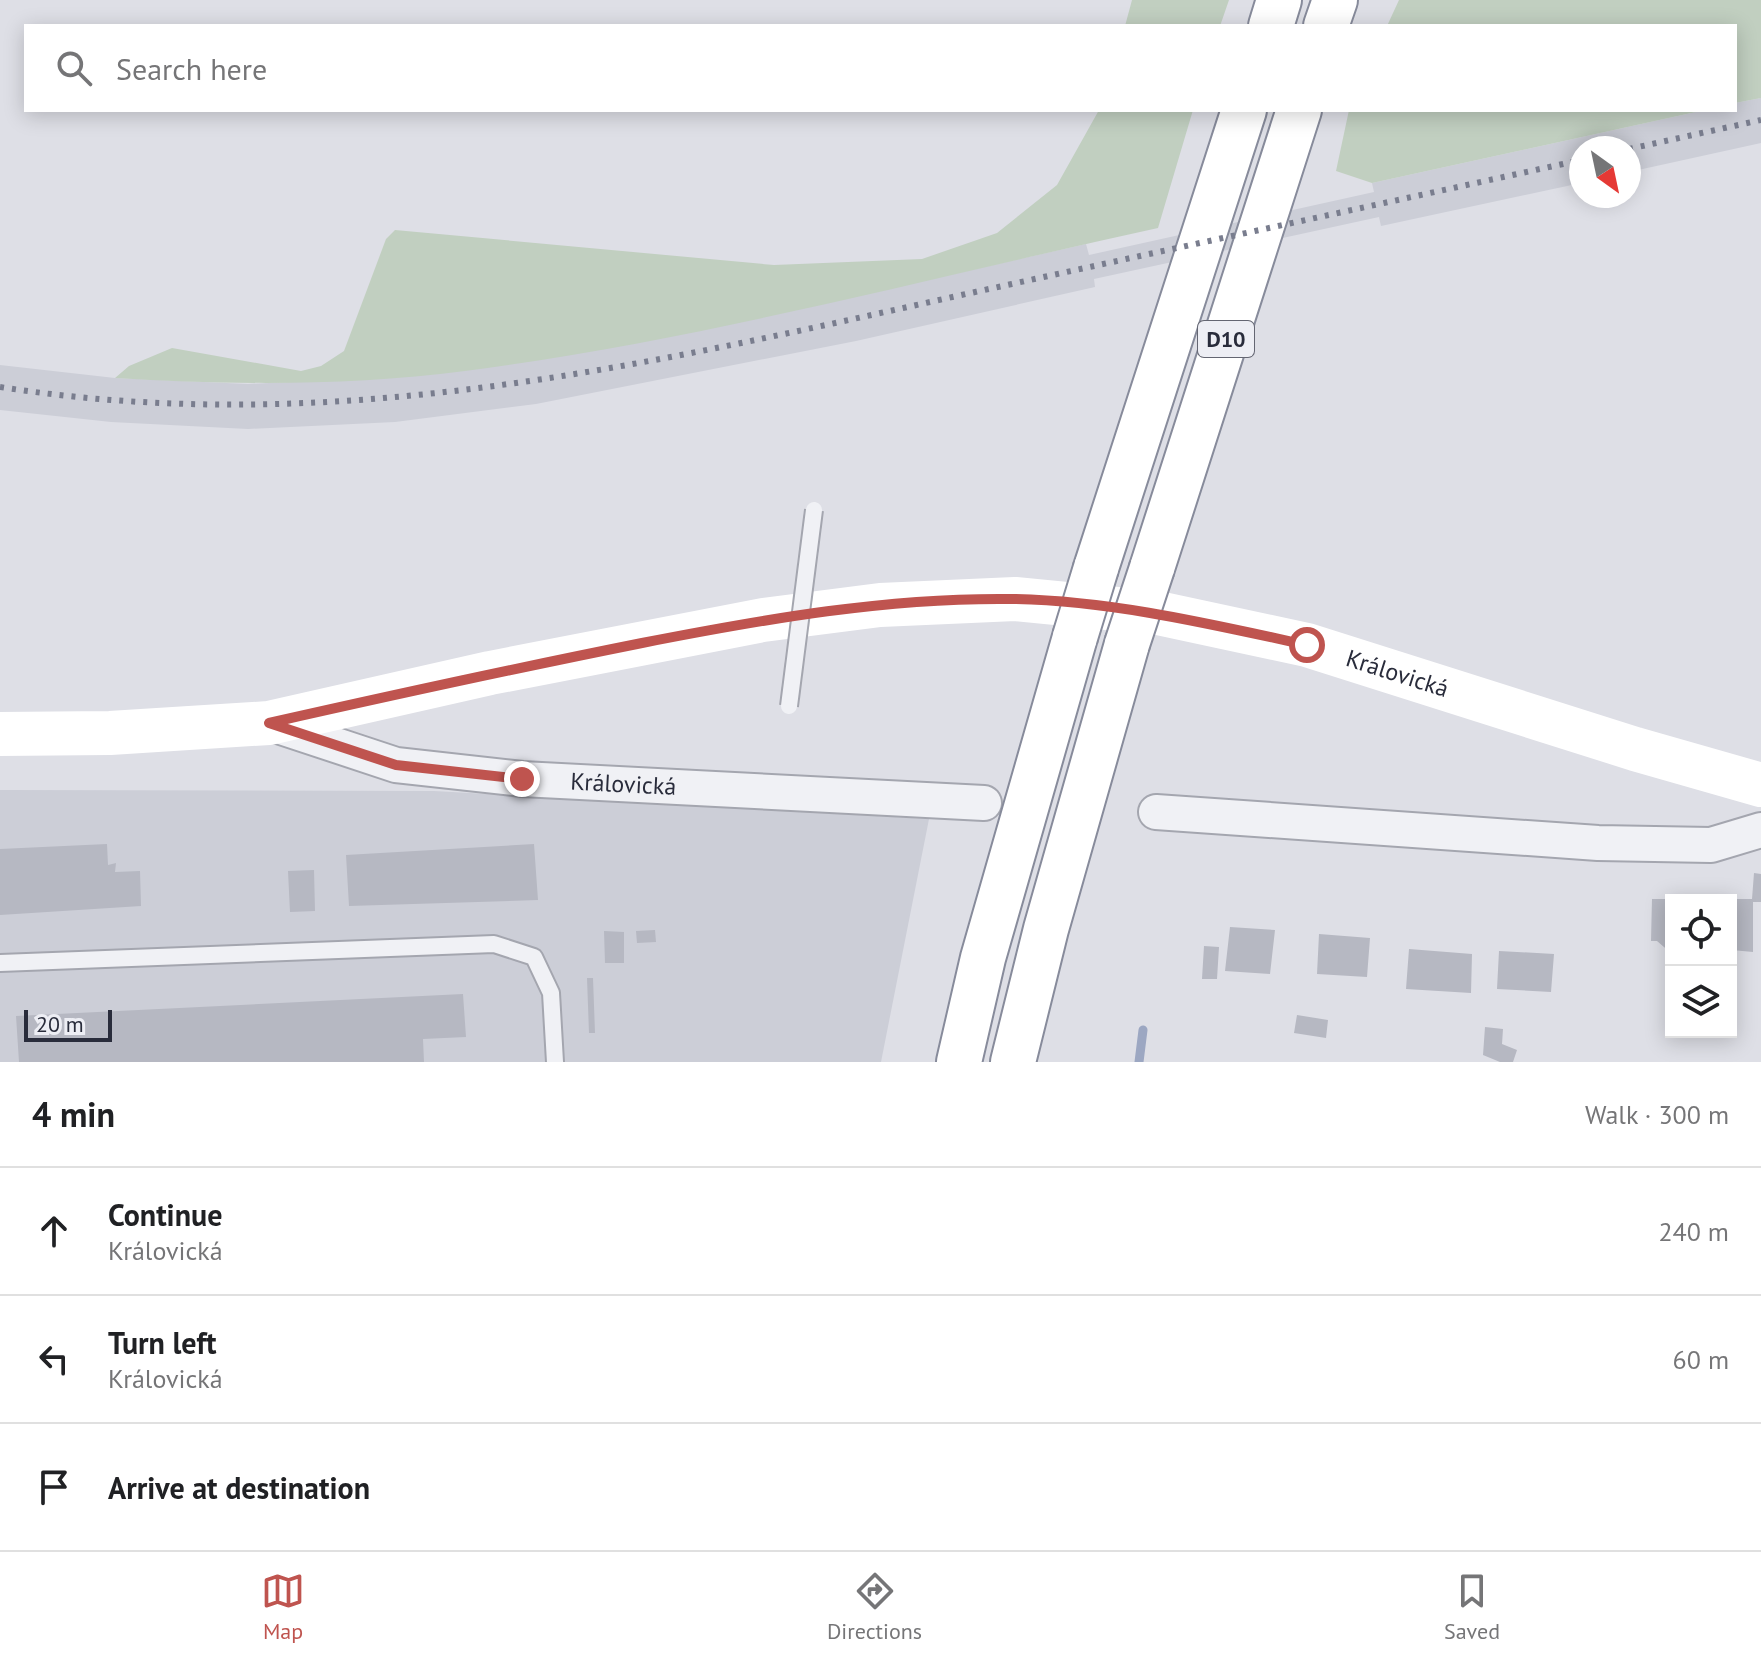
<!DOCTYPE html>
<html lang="en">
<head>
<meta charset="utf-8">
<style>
	:root { --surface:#fff; --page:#f2f2f2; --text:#202124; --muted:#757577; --line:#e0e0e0; --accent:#bf544f }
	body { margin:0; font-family:"PT Sans",sans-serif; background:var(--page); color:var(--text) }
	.controls { position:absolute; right:24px; bottom:24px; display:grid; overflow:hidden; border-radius:0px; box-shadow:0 4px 20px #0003 }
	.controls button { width:72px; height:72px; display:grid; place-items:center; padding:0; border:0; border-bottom:2px solid var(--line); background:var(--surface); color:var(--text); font:40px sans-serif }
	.compass { position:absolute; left:1569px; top:136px; width:72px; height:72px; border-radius:50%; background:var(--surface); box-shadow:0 4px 20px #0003; rotate:147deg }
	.scale { position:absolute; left:24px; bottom:20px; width:88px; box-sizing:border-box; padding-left:8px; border:4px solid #292c3b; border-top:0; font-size:22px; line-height:28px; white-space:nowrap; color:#292c3b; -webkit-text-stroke:6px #edeef4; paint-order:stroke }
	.stop { position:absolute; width:24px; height:24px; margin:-18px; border:6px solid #bf544f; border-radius:50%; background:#fff }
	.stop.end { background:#bf544f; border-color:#fff; box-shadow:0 2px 8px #0008 }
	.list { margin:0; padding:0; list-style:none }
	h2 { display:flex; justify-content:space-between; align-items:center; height:104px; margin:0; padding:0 32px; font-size:34px }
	h2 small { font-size:26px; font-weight:400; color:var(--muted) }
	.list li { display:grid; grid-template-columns:52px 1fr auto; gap:24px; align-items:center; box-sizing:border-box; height:128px; padding:0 32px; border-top:2px solid var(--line) }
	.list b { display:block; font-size:30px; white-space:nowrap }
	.list p { margin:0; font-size:26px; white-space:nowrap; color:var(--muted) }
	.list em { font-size:26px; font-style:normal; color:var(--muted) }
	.icon { flex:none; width:44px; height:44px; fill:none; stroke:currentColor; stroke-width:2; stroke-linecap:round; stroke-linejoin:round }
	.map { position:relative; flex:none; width:1761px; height:1062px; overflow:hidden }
	.search { position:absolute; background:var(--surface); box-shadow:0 4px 20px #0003; left:24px; right:24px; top:24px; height:88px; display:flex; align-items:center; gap:20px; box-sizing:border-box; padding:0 28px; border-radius:0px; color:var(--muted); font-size:30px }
	.sheet { height:488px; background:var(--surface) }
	nav { display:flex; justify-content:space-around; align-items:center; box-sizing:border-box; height:112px; border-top:2px solid var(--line); background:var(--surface); font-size:22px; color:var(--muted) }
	nav a { display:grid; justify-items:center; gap:4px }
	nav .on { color:var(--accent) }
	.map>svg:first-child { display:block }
	.built { fill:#ccced7 }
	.green { fill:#c1cfc0 }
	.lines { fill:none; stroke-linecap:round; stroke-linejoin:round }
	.stream { stroke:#9ca7c2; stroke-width:9 }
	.building { fill:#b6b8c2 }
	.service-casing { stroke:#a4a6af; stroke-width:20 }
	.minor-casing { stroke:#a4a6af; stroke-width:38 }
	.motorway-casing { stroke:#878b9b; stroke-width:48 }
	.service { stroke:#f0f1f5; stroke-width:16 }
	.minor { stroke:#f0f1f5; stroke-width:34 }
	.secondary { stroke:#fff; stroke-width:44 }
	.motorway { stroke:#fff; stroke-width:44 }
	.rail { stroke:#797d8e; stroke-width:6; stroke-dasharray:4 8; stroke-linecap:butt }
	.service-bridge-casing { stroke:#a4a6af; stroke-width:20; stroke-linecap:butt }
	.motorway-bridge-casing { stroke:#878b9b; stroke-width:48; stroke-linecap:butt }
	.service-bridge { stroke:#f0f1f5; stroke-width:16 }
	.motorway-bridge { stroke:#fff; stroke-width:44 }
	.route { stroke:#bf544f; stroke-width:10 }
	.labels { text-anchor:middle; stroke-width:7; stroke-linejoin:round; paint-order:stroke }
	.shield { fill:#edeef4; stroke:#646672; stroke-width:2 }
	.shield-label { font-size:22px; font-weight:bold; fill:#292c3b }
	.street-label { font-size:24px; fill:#292c3b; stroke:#edeef4 }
</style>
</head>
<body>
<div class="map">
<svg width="1761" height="1062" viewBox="0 0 1761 1062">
	<rect width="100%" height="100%" fill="#dedfe6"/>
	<path class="built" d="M1761 98V143L1629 172V148H1581V183L1381 226 1379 217 1094 279 1095 287 856 341 536 404 395 422 248 429 111 422 0 410V365L115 378 248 384 392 377 528 361 847 298 1086 244 1089 255 1374 192 1372 183 1705 110H1735V103Z
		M0 790 434 791 929 819 881 1062H0Z"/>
	<path class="green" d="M1132 0H1229L1220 26H1125Z
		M1399 0H1761V98L1735 103V26H1387Z
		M1099 110H1193L1158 228C929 278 697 341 465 371 349 386 232 385 115 378L129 366 172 348 301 371 321 366 344 351 386 239 395 230 774 265 922 259 997 233 1057 185Z
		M1349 110H1705L1372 183 1336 171Z"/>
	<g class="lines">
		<path class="stream" d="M1139 1062 1143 1030"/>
	</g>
	<path class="building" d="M107 844 108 865 116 863 115 872 140 871 141 906 0 915V849Z
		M534 844 538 900 349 906 346 855Z
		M314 870 315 911 290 912 288 871Z
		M1754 873 1761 874V902H1753V952L1732 950 1733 899H1752Z
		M1652 899H1671V953L1657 941H1651Z
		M1230 927 1275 930 1270 974 1225 971Z
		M655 930 656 942 637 943 636 931Z
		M604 931 624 932V963H605Z
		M1319 934 1370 938 1367 977 1317 974Z
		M1204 946 1219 947 1217 979H1202Z
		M1409 949 1472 954 1471 993 1406 989Z
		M1499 951 1554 954 1551 992 1497 989Z
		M587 978H593L595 1033H589Z
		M463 994 466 1037 423 1039 424 1062H19L16 1016Z
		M1297 1015 1328 1020 1326 1038 1294 1033Z
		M1485 1027 1503 1029 1502 1044 1517 1050 1513 1062H1500L1483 1055Z"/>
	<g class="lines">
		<g class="service-casing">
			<path id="service" d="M0 963 494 944 534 957 551 993 555 1062"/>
		</g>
		<g class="minor-casing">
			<g id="minor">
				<path id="s1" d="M269 723 396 765 522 779 984 803"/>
				<path d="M1156 812 1598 843 1711 845 1761 830"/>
			</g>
		</g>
		<g class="motorway-casing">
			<path id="motorway" d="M1271 26 1279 0
				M1326 26 1335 0
				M1096 568 1244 110
				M1152 568 1299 110
				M959 1062 983 958 1075 637
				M1013 1062 1046 929 1127 644"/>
		</g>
		<use href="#service" class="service"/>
		<use href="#minor" class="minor"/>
		<path class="secondary" id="s2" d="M0 734 110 733 269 723 490 673 763 620 880 605 1015 599 1158 613 1307 645 1635 749 1761 785"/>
		<use href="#motorway" class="motorway"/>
		<path class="rail" d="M1629 149 1761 120
			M0 387C333 439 642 366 966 294 1171 249 1376 205 1581 160"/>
		<g class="service-bridge-casing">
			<path id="service-bridge" d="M789 706 814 510"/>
		</g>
		<g class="motorway-bridge-casing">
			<path id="motorway-bridge" d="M1075 637 1096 568
				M1127 644 1152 568"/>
		</g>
		<use href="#service-bridge" class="service-bridge"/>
		<use href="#motorway-bridge" class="motorway-bridge"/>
	</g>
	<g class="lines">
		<path class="route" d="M522 779 396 765 269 723C393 695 517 668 642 643 765 619 889 597 1014 599 1113 601 1210 624 1307 645"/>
	</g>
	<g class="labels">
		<rect class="shield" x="1198" y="321" width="56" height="36" rx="6"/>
		<g class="shield-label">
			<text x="1226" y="347">D10</text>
		</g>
		<g class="street-label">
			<text dy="8" stroke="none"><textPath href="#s2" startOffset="1418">Královická</textPath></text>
			<text dy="8" stroke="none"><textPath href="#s1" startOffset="362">Královická</textPath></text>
		</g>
	</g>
</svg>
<div class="controls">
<button><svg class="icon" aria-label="locate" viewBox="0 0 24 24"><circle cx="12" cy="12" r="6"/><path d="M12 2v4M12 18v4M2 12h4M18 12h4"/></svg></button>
<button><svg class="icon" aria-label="layers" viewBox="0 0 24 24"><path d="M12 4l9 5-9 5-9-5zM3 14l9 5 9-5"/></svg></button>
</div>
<svg class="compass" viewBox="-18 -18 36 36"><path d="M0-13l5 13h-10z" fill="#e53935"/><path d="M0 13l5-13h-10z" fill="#757577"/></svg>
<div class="scale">20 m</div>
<div class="stop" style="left:1307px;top:645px"></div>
<div class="stop end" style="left:522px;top:779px"></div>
<div class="search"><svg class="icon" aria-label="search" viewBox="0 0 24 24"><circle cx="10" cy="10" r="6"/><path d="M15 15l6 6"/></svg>Search here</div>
</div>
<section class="sheet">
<h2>4 min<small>Walk · 300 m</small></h2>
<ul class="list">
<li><svg class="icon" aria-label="ahead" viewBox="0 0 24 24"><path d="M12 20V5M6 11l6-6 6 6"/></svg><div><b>Continue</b><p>Královická</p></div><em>240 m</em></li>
<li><svg class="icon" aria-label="left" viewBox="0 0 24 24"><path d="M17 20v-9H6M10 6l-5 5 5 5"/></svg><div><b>Turn left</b><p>Královická</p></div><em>60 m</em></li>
<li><svg class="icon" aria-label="arrive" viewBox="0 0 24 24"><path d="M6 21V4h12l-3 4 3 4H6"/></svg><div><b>Arrive at destination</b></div></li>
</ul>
</section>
<nav>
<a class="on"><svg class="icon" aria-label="map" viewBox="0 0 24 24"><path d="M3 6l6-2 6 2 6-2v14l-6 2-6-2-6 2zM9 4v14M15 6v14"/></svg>Map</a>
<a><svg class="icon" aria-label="directions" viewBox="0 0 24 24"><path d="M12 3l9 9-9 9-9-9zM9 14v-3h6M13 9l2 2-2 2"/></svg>Directions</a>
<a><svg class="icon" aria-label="saved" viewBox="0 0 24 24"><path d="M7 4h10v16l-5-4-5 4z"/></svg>Saved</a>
</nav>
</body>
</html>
